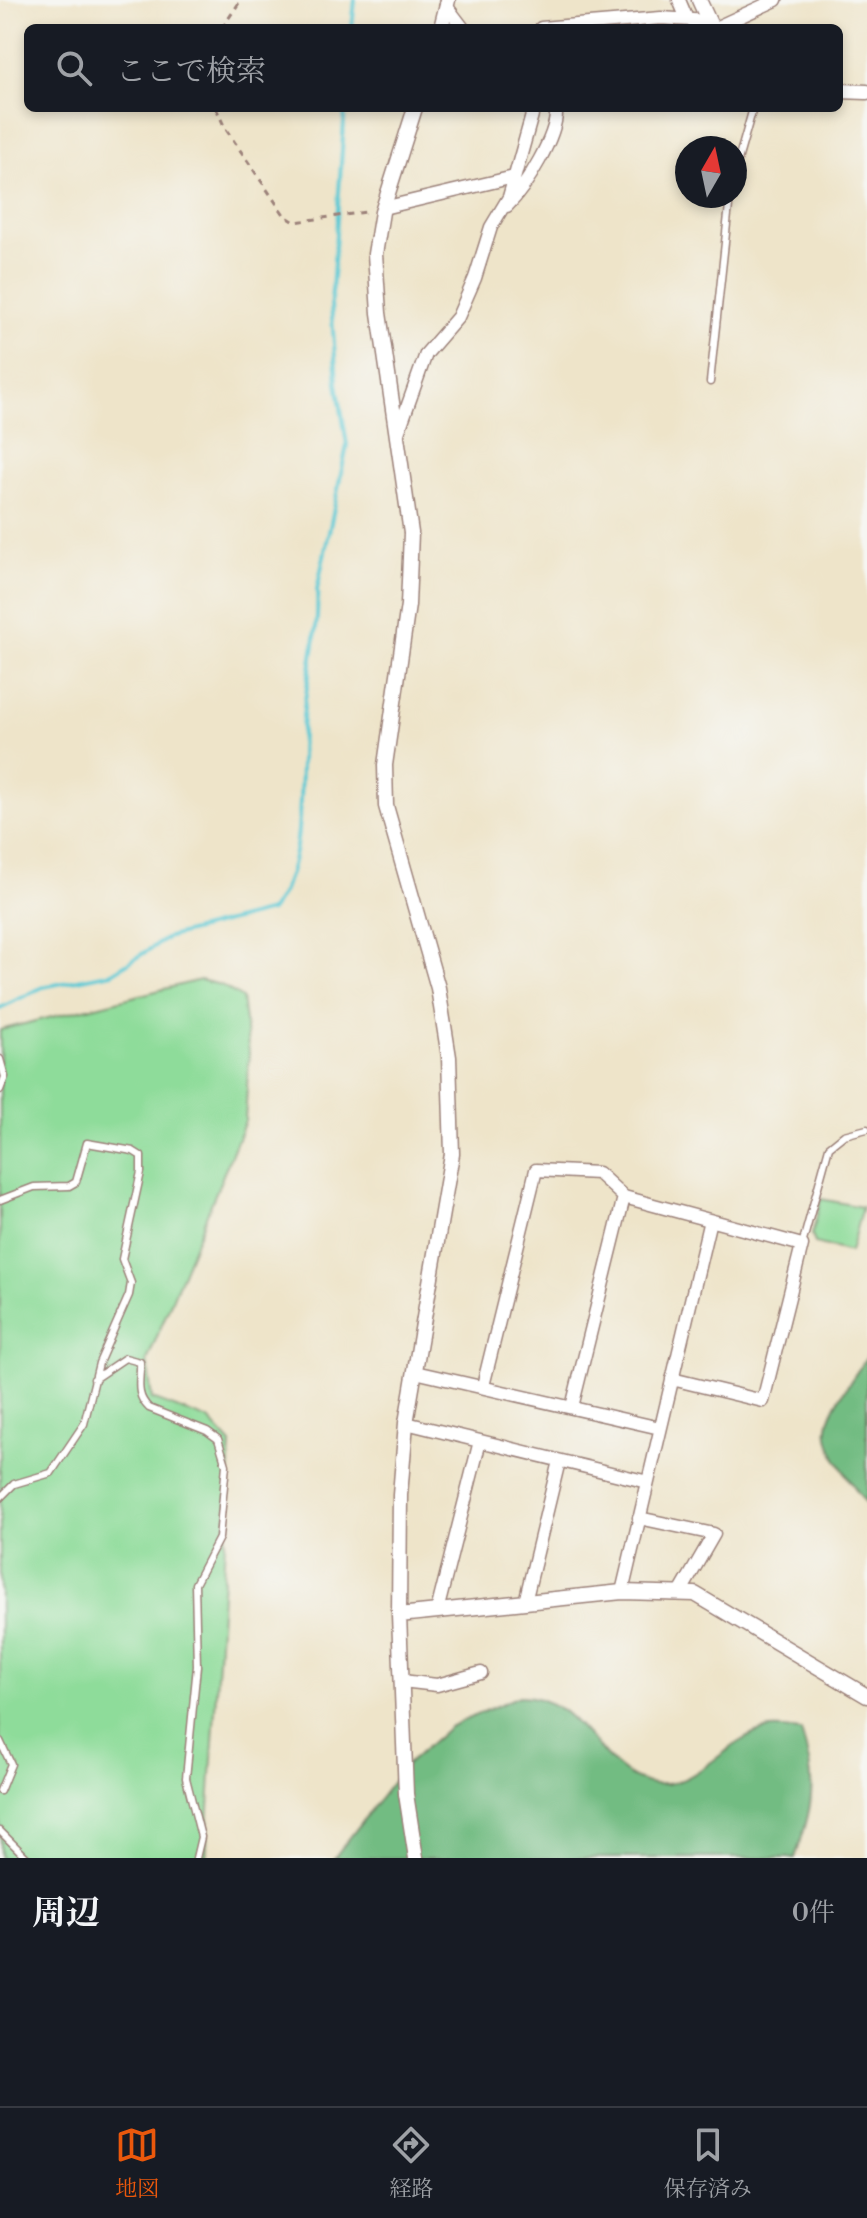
<!DOCTYPE html>
<html lang="ja">
<head>
<meta charset="utf-8">
<style>
	:root { --surface:#171b24; --page:#242831; --text:#f1f3f6; --muted:#9ea1a6; --line:#363941; --accent:#ea580c }
	body { margin:0; font-family:"Libre Bodoni","Noto Serif JP",serif; background:var(--page); color:var(--text) }
	.compass { position:absolute; left:675px; top:136px; width:72px; height:72px; border-radius:50%; background:var(--surface); box-shadow:0 4px 12px #0003; rotate:9deg }
	.list { margin:0; padding:0; list-style:none }
	h2 { display:flex; justify-content:space-between; align-items:center; height:104px; margin:0; padding:0 32px; font-size:34px }
	h2 small { font-size:26px; font-weight:400; color:var(--muted) }
	.icon { flex:none; width:44px; height:44px; fill:none; stroke:currentColor; stroke-width:2; stroke-linecap:round; stroke-linejoin:round }
	.map { position:relative; flex:none; width:867px; height:1858px; overflow:hidden }
	.search { position:absolute; background:var(--surface); box-shadow:0 4px 12px #0003; left:24px; right:24px; top:24px; height:88px; display:flex; align-items:center; gap:20px; box-sizing:border-box; padding:0 28px; border-radius:12px; color:var(--muted); font-size:30px }
	.sheet { height:248px; background:var(--surface) }
	nav { display:flex; justify-content:space-around; align-items:center; box-sizing:border-box; height:112px; border-top:2px solid var(--line); background:var(--surface); font-size:22px; color:var(--muted) }
	nav a { display:grid; justify-items:center; gap:4px }
	nav .on { color:var(--accent) }
	.map>svg:first-child { display:block }
	.green { fill:#8edc9a; stroke:#6c7e62; stroke-width:2 }
	.forest { fill:#72bc82; stroke:#5e6e56; stroke-width:2 }
	.lines { fill:none; stroke-linecap:round; stroke-linejoin:round }
	.stream { stroke:#5cc9d4; stroke-width:4 }
	.service-casing { stroke:#9c827a; stroke-width:9 }
	.minor-casing { stroke:#9c827a; stroke-width:15 }
	.tertiary-casing { stroke:#9c827a; stroke-width:17 }
	.path { stroke:#9c827a; stroke-width:3; stroke-dasharray:6 6; stroke-linecap:butt }
	.service { stroke:#fff; stroke-width:6 }
	.minor { stroke:#fff; stroke-width:12 }
	.tertiary { stroke:#fff; stroke-width:14 }
</style>
</head>
<body>
<div class="map">
<svg width="867" height="1858" viewBox="0 0 867 1858">
	<rect width="100%" height="100%" fill="#f6f6f2"/>
	<filter id="ink" filterUnits="userSpaceOnUse"><feTurbulence type="fractalNoise" baseFrequency=".0125" numOctaves="2"/><feDisplacementMap in="SourceGraphic" scale="16" xChannelSelector="R" yChannelSelector="G"/><feConvolveMatrix kernelMatrix="1 2 1 2 8 2 1 2 1" color-interpolation-filters="sRGB"/></filter>
	<filter id="wash" filterUnits="userSpaceOnUse"><feTurbulence type="fractalNoise" baseFrequency=".006" numOctaves="4" result="noise"/><feDisplacementMap in="SourceGraphic" scale="32" xChannelSelector="R" yChannelSelector="G"/><feGaussianBlur stdDeviation="1.8" result="paint"/><feColorMatrix in="noise" values="0 0 0 0 0 0 0 0 0 0 0 0 0 0 0 0 0 1.4 0 .05"/><feComposite in="paint" operator="in"/></filter>
	<g filter="url(#wash)">
		<rect width="100%" height="100%" fill="#eee4c9"/>
		<path class="green" d="M200 980 221 985 242 998 249 1054 245 1121 147 1361 152 1399 209 1420 231 1444 206 1858H0V1030Z
			M821 1199 862 1207 850 1252 815 1243 812 1235Z"/>
		<path class="forest" d="M867 1357V1505C814 1429 815 1433 867 1357Z
			M519 1696C581 1695 595 1770 648 1783 696 1794 726 1736 770 1729 780 1728 791 1730 801 1731 818 1785 813 1805 795 1858H334L406 1765 449 1727Z"/>
		<g class="lines">
			<path class="stream" d="M352 28 355 0
				M0 1008 43 987 112 973 169 937 270 911C310 864 297 773 303 717 307 674 320 633 317 590L347 445 337 383 331 304 345 108"/>
		</g>
	</g>
	<g filter="url(#ink)">
		<g class="lines">
			<g class="service-casing">
				<path id="service" d="M735 171 753 108
					M710 382 730 196
					M0 1059 5 1077 0 1090
					M0 1200 34 1187 69 1186 76 1182 87 1143 133 1151 141 1156V1172L122 1259 131 1283 129 1295 99 1363 84 1424 51 1473 14 1484 0 1498
					M802 1245 829 1147 844 1135 867 1129
					M94 1379 125 1358 140 1362C141 1379 134 1394 149 1408L207 1431 218 1439 226 1465 219 1538 195 1584 197 1666 186 1778 201 1837 196 1858
					M0 1741 11 1764 0 1791
					M0 1831 27 1858"/>
			</g>
			<g class="minor-casing">
				<path id="minor" d="M679 0 687 19
					M447 7 463 28
					M541 28 661 18 708 21
					M715 28 776 0
					M507 206C525 188 559 134 556 108
					M383 208 514 177
					M398 433 426 354 458 317 475 278 491 227 509 197 534 108
					M415 1372 660 1428
					M483 1386 536 1170 598 1173 624 1197 802 1245 763 1401 672 1379
					M572 1407 624 1197
					M406 1423 648 1482
					M639 1518 714 1534 680 1593
					M622 1592 710 1220
					M525 1602 559 1461
					M437 1611 480 1441
					M402 1681 437 1685 481 1673"/>
			</g>
			<g class="tertiary-casing">
				<path id="tertiary" d="M699 0 712 28
					M441 28 448 0
					M839 91 867 92
					M415 108 382 212 375 254 379 313 411 533 408 605 385 765 386 806 438 988 449 1057 452 1154 406 1423 400 1495 399 1615 406 1794 416 1858
					M399 1615 622 1592 695 1594 867 1696"/>
			</g>
			<path class="path" d="M222 28 241 0
				M216 108 225 128 285 216 295 222 366 212"/>
			<use href="#service" class="service"/>
			<use href="#minor" class="minor"/>
			<use href="#tertiary" class="tertiary"/>
		</g>
	</g>
</svg>
<svg class="compass" viewBox="-18 -18 36 36"><path d="M0-13l5 13h-10z" fill="#e53935"/><path d="M0 13l5-13h-10z" fill="#9ea1a6"/></svg>
<div class="search"><svg class="icon" aria-label="search" viewBox="0 0 24 24"><circle cx="10" cy="10" r="6"/><path d="M15 15l6 6"/></svg>ここで検索</div>
</div>
<section class="sheet">
<h2>周辺<small>0件</small></h2>
<ul class="list">
</ul>
</section>
<nav>
<a class="on"><svg class="icon" aria-label="map" viewBox="0 0 24 24"><path d="M3 6l6-2 6 2 6-2v14l-6 2-6-2-6 2zM9 4v14M15 6v14"/></svg>地図</a>
<a><svg class="icon" aria-label="directions" viewBox="0 0 24 24"><path d="M12 3l9 9-9 9-9-9zM9 14v-3h6M13 9l2 2-2 2"/></svg>経路</a>
<a><svg class="icon" aria-label="saved" viewBox="0 0 24 24"><path d="M7 4h10v16l-5-4-5 4z"/></svg>保存済み</a>
</nav>
</body>
</html>
